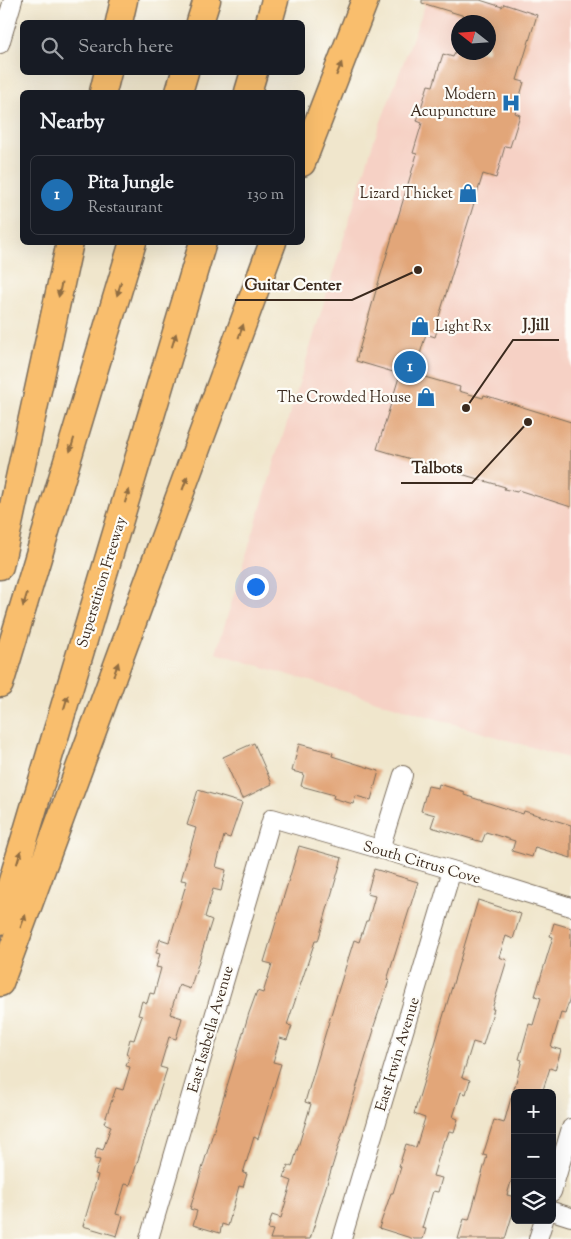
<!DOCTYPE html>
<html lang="en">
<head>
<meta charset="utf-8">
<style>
	:root { --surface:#171b24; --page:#20242c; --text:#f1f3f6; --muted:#9ea1a6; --line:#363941; --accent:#1f6fb2 }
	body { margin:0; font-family:"Sorts Mill Goudy",serif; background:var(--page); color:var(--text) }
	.controls { position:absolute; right:15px; bottom:15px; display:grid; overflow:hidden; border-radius:8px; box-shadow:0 5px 20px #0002 }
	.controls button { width:45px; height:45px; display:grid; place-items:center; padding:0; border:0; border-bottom:1px solid var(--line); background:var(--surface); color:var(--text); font:25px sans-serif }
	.compass { position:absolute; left:451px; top:15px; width:45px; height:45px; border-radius:50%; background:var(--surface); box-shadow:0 5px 20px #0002; rotate:287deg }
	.you { position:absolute; left:255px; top:586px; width:18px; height:18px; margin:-12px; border:4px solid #fff; border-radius:50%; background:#1a73e8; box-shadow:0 0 0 8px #1a73e833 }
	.badge { display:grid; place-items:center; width:32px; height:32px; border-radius:50%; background:var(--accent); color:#fff; font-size:16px; font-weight:700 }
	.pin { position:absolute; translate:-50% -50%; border:2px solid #fff; box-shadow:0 1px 5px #0006 }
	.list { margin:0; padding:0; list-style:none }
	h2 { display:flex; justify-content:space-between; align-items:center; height:65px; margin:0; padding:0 20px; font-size:21px }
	h2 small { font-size:16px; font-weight:400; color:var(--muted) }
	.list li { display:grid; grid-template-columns:32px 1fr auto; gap:15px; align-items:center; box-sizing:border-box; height:80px; margin:0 10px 10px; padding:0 10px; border:1px solid var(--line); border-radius:8px }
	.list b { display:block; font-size:19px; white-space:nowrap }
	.list p { margin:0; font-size:16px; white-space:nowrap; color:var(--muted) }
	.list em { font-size:16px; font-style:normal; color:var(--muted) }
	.icon { flex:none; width:28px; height:28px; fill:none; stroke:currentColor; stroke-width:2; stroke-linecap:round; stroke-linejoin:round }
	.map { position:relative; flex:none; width:571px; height:1239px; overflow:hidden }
	.search { position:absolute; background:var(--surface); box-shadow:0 5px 20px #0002; left:20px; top:20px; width:285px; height:55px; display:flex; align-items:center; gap:12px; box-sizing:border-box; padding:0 18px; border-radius:8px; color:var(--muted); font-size:19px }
	.panel { position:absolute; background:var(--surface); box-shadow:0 5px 20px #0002; left:20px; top:90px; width:285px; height:155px; border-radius:8px }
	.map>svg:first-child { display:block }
	.built { fill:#f6d1c5; fill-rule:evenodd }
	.building { fill:#e2a679 }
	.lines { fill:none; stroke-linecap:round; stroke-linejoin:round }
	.minor-casing { stroke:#7a6c5b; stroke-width:20 }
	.highway-casing { stroke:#7a6c5b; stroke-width:29 }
	.minor { stroke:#fff; stroke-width:18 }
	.highway { stroke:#f9be6d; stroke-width:26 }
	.oneway { fill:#906d42 }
	.labels { text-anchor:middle; stroke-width:4.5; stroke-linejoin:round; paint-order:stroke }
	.poi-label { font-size:15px; fill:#3b2a1e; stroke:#fdfcf7; text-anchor:end }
	.street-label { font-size:15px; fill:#3b2a1e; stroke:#fdfcf7 }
	.leader { fill:none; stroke:#3b2a1e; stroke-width:2 }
	.callout-dot { fill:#3b2a1e; stroke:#fdfcf7; stroke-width:2 }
	.callout-label { font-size:16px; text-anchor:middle; font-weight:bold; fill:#3b2a1e; stroke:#fdfcf7; stroke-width:4.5; stroke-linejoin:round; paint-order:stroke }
</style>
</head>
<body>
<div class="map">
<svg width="571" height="1239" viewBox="0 0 571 1239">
	<rect width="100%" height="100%" fill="#fdfcf7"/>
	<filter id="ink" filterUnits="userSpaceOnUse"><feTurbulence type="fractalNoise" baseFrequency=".02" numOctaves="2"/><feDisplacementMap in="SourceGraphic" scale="10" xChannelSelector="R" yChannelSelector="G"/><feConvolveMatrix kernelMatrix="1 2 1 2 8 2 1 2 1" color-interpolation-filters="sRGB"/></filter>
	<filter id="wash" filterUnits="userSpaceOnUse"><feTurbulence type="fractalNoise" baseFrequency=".0096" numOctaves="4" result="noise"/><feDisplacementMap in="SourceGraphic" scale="20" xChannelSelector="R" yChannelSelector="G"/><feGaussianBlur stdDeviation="1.12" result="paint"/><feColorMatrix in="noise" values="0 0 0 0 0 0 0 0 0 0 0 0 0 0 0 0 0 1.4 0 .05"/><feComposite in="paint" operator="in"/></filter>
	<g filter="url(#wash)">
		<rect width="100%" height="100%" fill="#f0e6cc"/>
		<path class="built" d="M427 0H571V759L216 653 374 140ZM458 22H488V52H458Z"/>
		<g id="blocks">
			<path class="building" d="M422 0H480L502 7 504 4 537 15 517 80 524 82 515 113 520 115 510 147 505 146 496 178 483 174 437 323 439 324 435 337 426 334 414 374 460 387 459 391 483 398 484 395 571 422V507L518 490 517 492 504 489 505 487 377 449 400 374 356 361 375 294 417 154 413 153 422 123 417 121 428 85 433 86 443 54 453 57 455 52H488V22H463L465 16 422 3Z
				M254 743 272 784 242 799 223 757Z
				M299 744 333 753 332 756 379 771 371 800 356 796 353 804 333 798 334 795 301 786 304 774 292 771Z
				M439 784 465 792 464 795 523 814 524 811 571 825V858L535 847 532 857 512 851 515 841 486 832 482 842 431 827 435 815 421 811 428 786 438 788Z
				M198 790 242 803 230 838 224 836 216 867 226 870 221 891 213 889 205 917 212 920 190 989 179 985 170 1014 182 1018 176 1039 169 1037 160 1067 167 1069 130 1185 125 1184 116 1214 123 1216 117 1236 83 1226 98 1175 95 1174 100 1160 94 1159 97 1148 103 1150 111 1126 104 1123 116 1088 123 1090 130 1067 126 1066 129 1056 126 1054 130 1039 134 1040 142 1016 138 1015 142 1001 147 1003 150 993 154 994 161 968 156 967 160 954 156 953 160 939 169 942 187 881 181 880 196 828 187 825Z
				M299 846 342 858 318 941H315L287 1025 292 1026 287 1040 280 1038 273 1062 281 1064 258 1139 254 1137 243 1173 247 1174 243 1187 239 1186 228 1226 222 1224 220 1233 193 1225 197 1211 190 1209 249 1013 257 991 263 993 272 964 264 962Z
				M374 869 418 882 387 980 389 981 373 1029 374 1030 310 1239H270L273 1230 268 1229 272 1215 281 1218 292 1181 284 1178 288 1165 292 1167 311 1104 305 1102 336 998 354 940 359 942 366 921H368L375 896 367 894Z
				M478 900 521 914 513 939 506 936 499 957 507 960 492 1009H494L483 1045 473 1042 462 1077 470 1080 466 1094 461 1092 453 1117 458 1119 454 1132 449 1131 446 1140H444L433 1176 442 1178 438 1192 433 1191 422 1228 426 1229 423 1239H414L379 1228 391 1193H393L401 1167 399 1166 406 1144 416 1147 425 1118 414 1114Z
				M554 923 571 928V995L565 1014 561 1013 551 1047 561 1050 555 1070 550 1068 542 1093H513L522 1060 519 1059 529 1024 533 1025 541 998 535 996 553 937 550 936Z
				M511 1098 515 1099V1168L507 1195 515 1197V1206L505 1239H458L464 1219 469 1220 487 1156 483 1155 494 1120 504 1123Z"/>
		</g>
	</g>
	<g filter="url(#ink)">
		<use href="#blocks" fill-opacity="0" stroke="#7a6c5b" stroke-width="1"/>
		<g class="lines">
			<g class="minor-casing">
				<path id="minor" d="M0 44 13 0
					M380 849 403 775
					M552 1192 571 1128
					M552 1211 571 1217
					M149 1239 272 818 452 870 571 907
					M342 1239 452 870
					M538 1239 544 1220"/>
			</g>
			<g class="highway-casing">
				<path id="highway" d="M119 22 124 0
					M200 22 207 0
					M269 22 275 0
					M103 92 108 72
					M179 92 185 72
					M248 92 254 72
					M302 163 365 0
					M0 566 70 242
					M0 684 133 242
					M0 921 203 242
					M0 983 273 242"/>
			</g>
			<use href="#minor" class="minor"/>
			<use href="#highway" class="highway"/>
		</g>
		<defs><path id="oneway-solid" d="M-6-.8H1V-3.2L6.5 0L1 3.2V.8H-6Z" transform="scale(1.25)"/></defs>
		<g class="oneway">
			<use href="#oneway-solid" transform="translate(339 69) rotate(-68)"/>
			<use href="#oneway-solid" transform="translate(119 289) rotate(107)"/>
			<use href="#oneway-solid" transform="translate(60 290) rotate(102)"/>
			<use href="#oneway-solid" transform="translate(241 331) rotate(-70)"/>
			<use href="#oneway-solid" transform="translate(174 340) rotate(-73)"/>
			<use href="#oneway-solid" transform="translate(72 445) rotate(107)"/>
			<use href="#oneway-solid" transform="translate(185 483) rotate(-70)"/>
			<use href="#oneway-solid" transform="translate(127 496) rotate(-73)"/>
			<use href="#oneway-solid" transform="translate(25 600) rotate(107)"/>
			<use href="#oneway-solid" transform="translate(116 669) rotate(-70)"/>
			<use href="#oneway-solid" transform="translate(66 702) rotate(-73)"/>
			<use href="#oneway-solid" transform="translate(19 857) rotate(-73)"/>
			<use href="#oneway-solid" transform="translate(23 921) rotate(-70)"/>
		</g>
	</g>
	<defs>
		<g id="hospital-bare" transform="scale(1.5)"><path d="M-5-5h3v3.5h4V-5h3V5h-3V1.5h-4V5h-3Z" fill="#1f6fb2" stroke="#fdfcf7" stroke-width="2.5" paint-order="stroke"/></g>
		<g id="shop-bare" transform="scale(1.5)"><path d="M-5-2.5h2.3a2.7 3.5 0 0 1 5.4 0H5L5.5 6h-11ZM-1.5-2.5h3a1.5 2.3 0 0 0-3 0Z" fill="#1f6fb2" stroke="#fdfcf7" stroke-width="2.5" paint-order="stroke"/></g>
	</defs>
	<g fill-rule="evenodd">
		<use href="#hospital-bare" x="511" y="103"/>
		<use href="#shop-bare" x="468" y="193"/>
		<use href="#shop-bare" x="420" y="326"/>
		<use href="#shop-bare" x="426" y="397"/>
	</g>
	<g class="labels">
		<g class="poi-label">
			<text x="496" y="99">Modern<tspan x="496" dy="17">Acupuncture</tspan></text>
			<text x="453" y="198">Lizard Thicket</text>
			<text x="435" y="331" text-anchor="start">Light Rx</text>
			<text x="411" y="402">The Crowded House</text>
		</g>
		<g class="street-label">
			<text transform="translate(101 582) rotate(-73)" y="5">Superstition Freeway</text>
			<text transform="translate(422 862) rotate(16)" y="5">South Citrus Cove</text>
			<text transform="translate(210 1029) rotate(-74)" y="5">East Isabella Avenue</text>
			<text transform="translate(397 1054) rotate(-73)" y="5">East Irwin Avenue</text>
		</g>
	</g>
	<path class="leader" d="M418 270L352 300H235M466 408L513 340H559M528 422L472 483H401"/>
	<g class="callout-dot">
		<circle cx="418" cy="270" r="5"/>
		<circle cx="466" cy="408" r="5"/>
		<circle cx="528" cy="422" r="5"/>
	</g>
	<g class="callout-label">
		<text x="293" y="290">Guitar Center</text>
		<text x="536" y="330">J.Jill</text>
		<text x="437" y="473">Talbots</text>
	</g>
</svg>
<div class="controls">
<button>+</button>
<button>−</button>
<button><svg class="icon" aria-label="layers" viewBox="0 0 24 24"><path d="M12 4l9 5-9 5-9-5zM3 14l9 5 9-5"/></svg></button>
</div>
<svg class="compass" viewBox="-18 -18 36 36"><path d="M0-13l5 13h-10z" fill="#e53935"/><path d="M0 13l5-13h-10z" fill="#9ea1a6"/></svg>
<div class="you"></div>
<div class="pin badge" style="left:410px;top:367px">1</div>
<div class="search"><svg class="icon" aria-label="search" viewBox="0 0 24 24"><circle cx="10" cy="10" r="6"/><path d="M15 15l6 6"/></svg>Search here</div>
<section class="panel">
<h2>Nearby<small></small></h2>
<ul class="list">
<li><span class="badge">1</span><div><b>Pita Jungle</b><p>Restaurant</p></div><em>130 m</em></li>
</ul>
</section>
</div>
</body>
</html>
